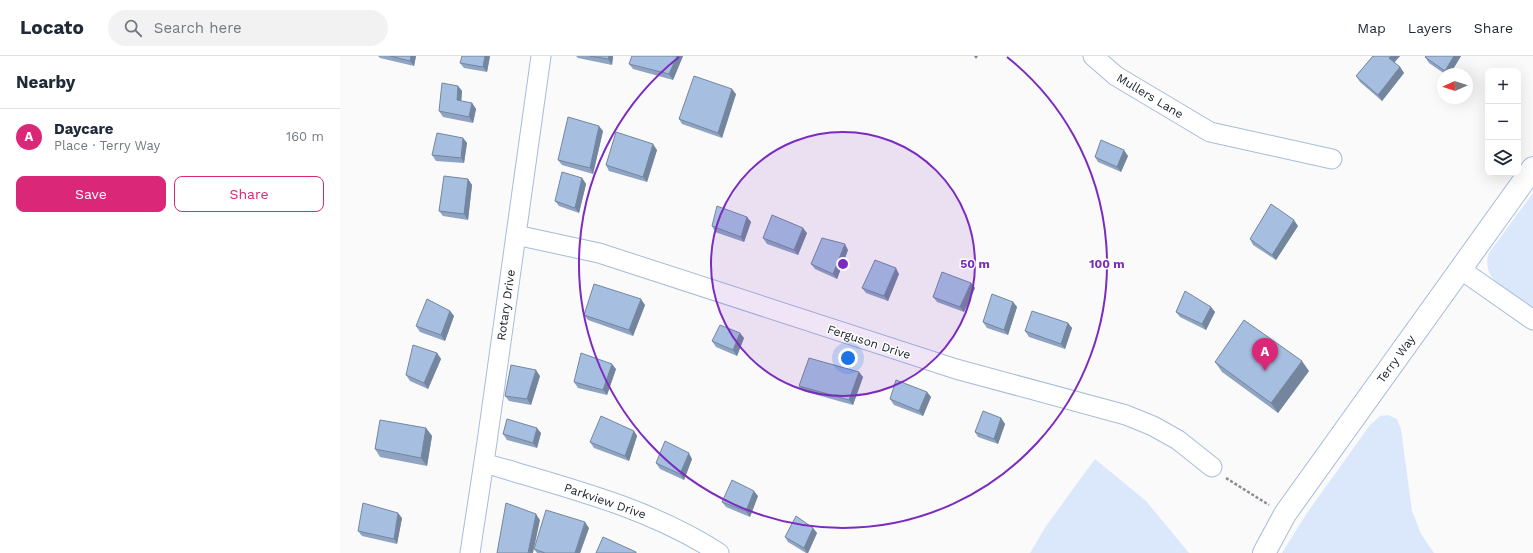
<!DOCTYPE html>
<html lang="en">
<head>
<meta charset="utf-8">
<style>
	:root { --surface:#fff; --page:#f2f2f3; --text:#1f2937; --muted:#747a83; --line:#e0e1e3; --accent:#db2777 }
	body { margin:0; font-family:"Work Sans",sans-serif; background:var(--page); color:var(--text) }
	.controls { position:absolute; right:12px; top:12px; display:grid; overflow:hidden; border-radius:8px; box-shadow:0 4px 16px #0002 }
	.controls button { width:36px; height:36px; display:grid; place-items:center; padding:0; border:0; border-bottom:1px solid var(--line); background:var(--surface); color:var(--text); font:20px sans-serif }
	.compass { position:absolute; left:1097px; top:12px; width:36px; height:36px; border-radius:50%; background:var(--surface); box-shadow:0 4px 16px #0002; rotate:267deg }
	.you { position:absolute; left:508px; top:302px; width:14px; height:14px; margin:-10px; border:3px solid #fff; border-radius:50%; background:#1a73e8; box-shadow:0 0 0 6px #1a73e833 }
	.badge { display:grid; place-items:center; width:26px; height:26px; border-radius:50%; background:var(--accent); color:#fff; font-size:13px; font-weight:700 }
	.pin { position:absolute; translate:-50% -33px; filter:drop-shadow(0 1px 2px #0008) }
	.pin::after { content:''; position:absolute; top:21px; width:14px; height:12px; background:inherit; clip-path:polygon(0 0,100% 0,50% 100%) }
	.list { margin:0; padding:0; list-style:none }
	h2 { display:flex; justify-content:space-between; align-items:center; height:52px; margin:0; padding:0 16px; font-size:17px }
	h2 small { font-size:13px; font-weight:400; color:var(--muted) }
	.list li { display:grid; grid-template-columns:26px 1fr auto; gap:12px; align-items:center; box-sizing:border-box; height:56px; padding:0 16px; border-top:1px solid var(--line) }
	.list b { display:block; font-size:15px; white-space:nowrap }
	.list p { margin:0; font-size:13px; white-space:nowrap; color:var(--muted) }
	.list em { font-size:13px; font-style:normal; color:var(--muted) }
	.actions { display:flex; gap:8px; padding:12px 16px }
	.actions a { flex:1; padding:9px 0; border:1px solid var(--accent); border-radius:8px; text-align:center; font-size:14px; color:var(--accent) }
	.actions .main { background:var(--accent); color:#fff }
	.icon { flex:none; width:22px; height:22px; fill:none; stroke:currentColor; stroke-width:2; stroke-linecap:round; stroke-linejoin:round }
	.map { position:relative; flex:none; width:1193px; height:497px; overflow:hidden }
	header { display:flex; align-items:center; gap:24px; box-sizing:border-box; height:56px; padding:0 20px; background:var(--surface); border-bottom:1px solid var(--line) }
	header strong { font-size:19px }
	nav { display:flex; gap:22px; margin-inline-start:auto; font-size:14px }
	.search { width:280px; height:36px; background:var(--page); display:flex; align-items:center; gap:10px; box-sizing:border-box; padding:0 14px; border-radius:22px; color:var(--muted); font-size:15px }
	main { display:flex }
	aside { flex:1; background:var(--surface) }
	.map>svg:first-child { display:block }
	.green { fill:#dbe8fb }
	.lines { fill:none; stroke-linecap:round; stroke-linejoin:round }
	.minor-casing { stroke:#a6bcda; stroke-width:21 }
	.tertiary-casing { stroke:#a6bcda; stroke-width:24 }
	.path { stroke:#898d93; stroke-width:2.5; stroke-dasharray:3 2; stroke-linecap:butt }
	.minor { stroke:#fff; stroke-width:19 }
	.tertiary { stroke:#fff; stroke-width:22 }
	.wall { fill:#8fa4c2 }
	.shaded-wall { fill:#74869e }
	.building { fill:#a6bfe1; stroke:#74869e }
	.ring { fill:none; stroke:#7b2cbf; stroke-width:2 }
	.labels { text-anchor:middle; stroke-width:3; stroke-linejoin:round; paint-order:stroke }
	.street-label { font-size:12px; fill:#151d28; stroke:#fff }
	.centre { fill:#7b2cbf; stroke:#fff; stroke-width:2 }
	.ring-label { font-size:12px; text-anchor:middle; font-weight:bold; fill:#7b2cbf; stroke:#fff; stroke-width:3; stroke-linejoin:round; paint-order:stroke }
</style>
</head>
<body>
<header>
<strong>Locato</strong>
<div class="search"><svg class="icon" aria-label="search" viewBox="0 0 24 24"><circle cx="10" cy="10" r="6"/><path d="M15 15l6 6"/></svg>Search here</div>
<nav><a>Map</a><a>Layers</a><a>Share</a></nav>
</header>
<main>
<aside>
<h2>Nearby<small></small></h2>
<ul class="list">
<li><span class="badge">A</span><div><b>Daycare</b><p>Place · Terry Way</p></div><em>160 m</em></li>
</ul>
<div class="actions"><a class="main">Save</a><a>Share</a></div>
</aside>
<div class="map">
<svg width="1193" height="497" viewBox="0 0 1193 497">
	<rect width="100%" height="100%" fill="#fafafa"/>
	<path class="green" d="M1193 137V252C1174 239 1139 225 1149 197Z
		M1048 359 1057 363 1061 373 1072 455 1081 478 1094 497H942L967 457 1030 369 1040 360Z
		M755 403 806 445 849 497H690L706 470Z"/>
	<g class="lines">
		<g class="minor-casing">
			<path id="minor" d="M753 0 776 20 870 76 992 103
				M176 179 259 197 616 313 786 359 813 370 838 384 872 411
				M1120 213 1193 264
				M144 407C225 431 308 451 379 497
				M130 497 147 386 201 0"/>
		</g>
		<g class="tertiary-casing">
			<path id="tertiary" d="M924 497 945 458 1193 112"/>
		</g>
		<path class="path" d="M886 422 929 449"/>
		<use href="#minor" class="minor"/>
		<use href="#tertiary" class="tertiary"/>
	</g>
	<path class="wall" d="M38 0H76L74 10 40 2Z
		M150 0 147 16 124 12 120 7Z
		M236 0H273L272 9 238 2Z
		M292 0H343L333 24 293 13 289 8Z
		M1033 0H1060L1054 6 1060 11 1064 17 1042 45 1020 26 1016 20Z
		M1121 0 1110 18H1105L1089 7 1085 1Z
		M118 30 122 35 121 45 132 47 136 53 133 67 103 61 99 55Z
		M396 38 382 82 342 68 339 63Z
		M263 75 253 118 222 109 218 104Z
		M123 82 127 87 124 107 96 105 92 99Z
		M317 94 307 126 269 115 266 109Z
		M788 100 781 116 758 106 755 101Z
		M242 122 246 128 239 157 219 150 215 145Z
		M128 123 132 129 128 164 103 160 99 155Z
		M407 161 411 166 404 186 375 176 372 170Z
		M958 170 936 204 913 189 910 183Z
		M467 177 458 199 427 188 423 182Z
		M508 194 497 223 475 213 471 208Z
		M559 218 548 245 526 237 522 232Z
		M631 227 635 232 624 256 597 246 593 241Z
		M673 246 677 251 668 279 647 272 643 266Z
		M305 249 293 280 248 264 244 259Z
		M871 251 875 256 866 274 840 261 836 256Z
		M110 255 114 260 105 285 80 276 76 270Z
		M728 267 732 272 725 293 689 281 685 275Z
		M400 277 404 282 397 300 376 291 372 285Z
		M97 297 101 303 88 333 70 325 66 319Z
		M875 306 969 315 938 357 882 316Z
		M276 313 267 339 238 332 234 326Z
		M519 316 523 321 513 349 463 335 459 330Z
		M200 320 191 349 169 345 165 340Z
		M587 336 591 341 583 360 554 349 550 343Z
		M661 362 665 368 658 388 638 381 635 376Z
		M86 372 92 380 87 410 40 401 35 393Z
		M294 375 297 380 289 405 254 392 250 386Z
		M201 377 197 392 167 384 163 378Z
		M352 403 344 424 320 413 316 407Z
		M418 440 410 461 386 451 382 446Z
		M62 462 57 488 22 480 18 475Z
		M249 472 240 497H197L194 493Z
		M473 472 477 477 468 497H466L448 486 445 481Z"/>
	<path class="shaded-wall" d="M71 0H76L74 10 70 5Z
		M145 0H150L147 16 143 11Z
		M269 0H273L272 9 268 3Z
		M337 0H343L333 24 329 18Z
		M634 0H638L636 3Z
		M1051 0H1060L1053 8 1049 2Z
		M1114 0H1121L1110 18H1107L1105 15Z
		M1060 11 1064 17 1042 45 1038 39Z
		M118 30 122 35 121 49 117 44Z
		M392 33 396 38 382 82 378 77Z
		M132 47 136 53 133 67 129 61Z
		M259 70 263 75 253 118 250 112Z
		M123 82 127 87 124 107 121 102Z
		M313 88 317 94 307 126 303 121Z
		M784 94 788 100 781 116 777 111Z
		M242 122 246 128 239 157 235 152Z
		M128 123 132 129 128 164 124 158Z
		M407 161 411 166 404 186 401 181Z
		M954 164 958 170 936 204 932 199Z
		M463 172 467 177 458 199 454 194Z
		M505 188 508 194 497 223 493 218Z
		M556 212 559 218 548 245 544 240Z
		M631 227 635 232 624 256 620 251Z
		M301 243 305 249 293 280 289 274Z
		M673 246 677 251 668 279 664 274Z
		M871 251 875 256 866 274 862 268Z
		M110 255 114 260 105 285 101 279Z
		M728 267 732 272 725 293 721 288Z
		M400 277 404 282 397 300 393 294Z
		M97 297 101 303 88 333 84 327Z
		M962 305 969 315 938 357 931 347Z
		M272 308 276 313 267 339 263 334Z
		M196 314 200 320 191 349 187 343Z
		M519 316 523 321 513 349 509 344Z
		M587 336 591 341 583 360 579 355Z
		M661 362 665 368 658 388 654 383Z
		M86 372 92 380 87 410 81 402Z
		M197 372 201 377 197 392 193 387Z
		M294 375 297 380 289 405 285 400Z
		M349 397 352 403 344 424 340 418Z
		M414 435 418 440 410 461 406 455Z
		M58 457 62 462 57 488 54 483Z
		M196 458 200 464 193 497H188Z
		M245 466 249 472 240 497H235Z
		M473 472 477 477 468 497H467L464 492Z"/>
	<path class="building" d="M50 0H71L70 5Z
		M122 0H145L143 11 120 7Z
		M250 0H269L268 3Z
		M292 0H337L329 18 289 8Z
		M1033 0H1051L1049 2 1060 11 1038 39 1016 20Z
		M1086 0H1114L1105 15 1085 1Z
		M354 20 392 33 378 77 339 63Z
		M102 27 118 30 117 44 132 47 129 61 99 55Z
		M228 61 259 70 250 112 218 104Z
		M276 76 313 88 303 121 266 109Z
		M97 77 123 82 121 102 92 99Z
		M761 84 784 94 777 111 755 101Z
		M222 116 242 122 235 152 215 145Z
		M104 120 128 123 124 158 99 155Z
		M931 148 954 164 932 199 910 183Z
		M377 150 407 161 401 181 372 170Z
		M432 159 463 172 454 194 423 182Z
		M482 182 505 188 493 218 471 208Z
		M535 204 556 212 544 240 522 232Z
		M602 216 631 227 620 251 593 241Z
		M254 228 301 243 289 274 244 259Z
		M845 235 871 251 862 268 836 256Z
		M652 238 673 246 664 274 643 266Z
		M87 243 110 255 101 279 76 270Z
		M692 255 728 267 721 288 685 275Z
		M904 264 962 305 931 347 875 306Z
		M380 269 400 277 393 294 372 285Z
		M73 289 97 297 84 327 66 319Z
		M241 297 272 308 263 334 234 326Z
		M469 302 519 316 509 344 459 330Z
		M171 309 196 314 187 343 165 340Z
		M556 324 587 336 579 355 550 343Z
		M643 355 661 362 654 383 635 376Z
		M261 360 294 375 285 400 250 386Z
		M167 363 197 372 193 387 163 378Z
		M40 364 86 372 81 402 35 393Z
		M325 385 349 397 340 418 316 407Z
		M392 424 414 435 406 455 382 446Z
		M23 447 58 457 54 483 18 475Z
		M166 447 196 458 188 497H157Z
		M206 454 245 466 235 497H205L194 493Z
		M456 460 473 472 464 492 445 481Z
		M263 481 296 496V497H256Z"/>
	<circle cx="503" cy="208" r="132" fill="#7b2cbf" fill-opacity=".12"/>
	<g class="ring">
		<circle cx="503" cy="208" r="132"/>
		<path d="M667 1A264 264 0 1 1 339 1"/>
	</g>
	<g class="labels">
		<g class="street-label">
			<text transform="translate(810 40) rotate(31)" y="4">Mullers Lane</text>
			<text transform="translate(166 249) rotate(-82)" y="4">Rotary Drive</text>
			<text transform="translate(529 286) rotate(18)" y="4">Ferguson Drive</text>
			<text transform="translate(1056 303) rotate(-54)" y="4">Terry Way</text>
			<text transform="translate(265 445) rotate(19)" y="4">Parkview Drive</text>
		</g>
	</g>
	<circle cx="503" cy="208" r="6" class="centre"/>
	<g class="ring-label">
		<text x="635" y="212">50 m</text>
		<text x="767" y="212">100 m</text>
	</g>
</svg>
<div class="controls">
<button>+</button>
<button>−</button>
<button><svg class="icon" aria-label="layers" viewBox="0 0 24 24"><path d="M12 4l9 5-9 5-9-5zM3 14l9 5 9-5"/></svg></button>
</div>
<svg class="compass" viewBox="-18 -18 36 36"><path d="M0-13l5 13h-10z" fill="#e53935"/><path d="M0 13l5-13h-10z" fill="#747a83"/></svg>
<div class="you"></div>
<div class="pin badge" style="left:925px;top:315px">A</div>
</div>
</main>
</body>
</html>
